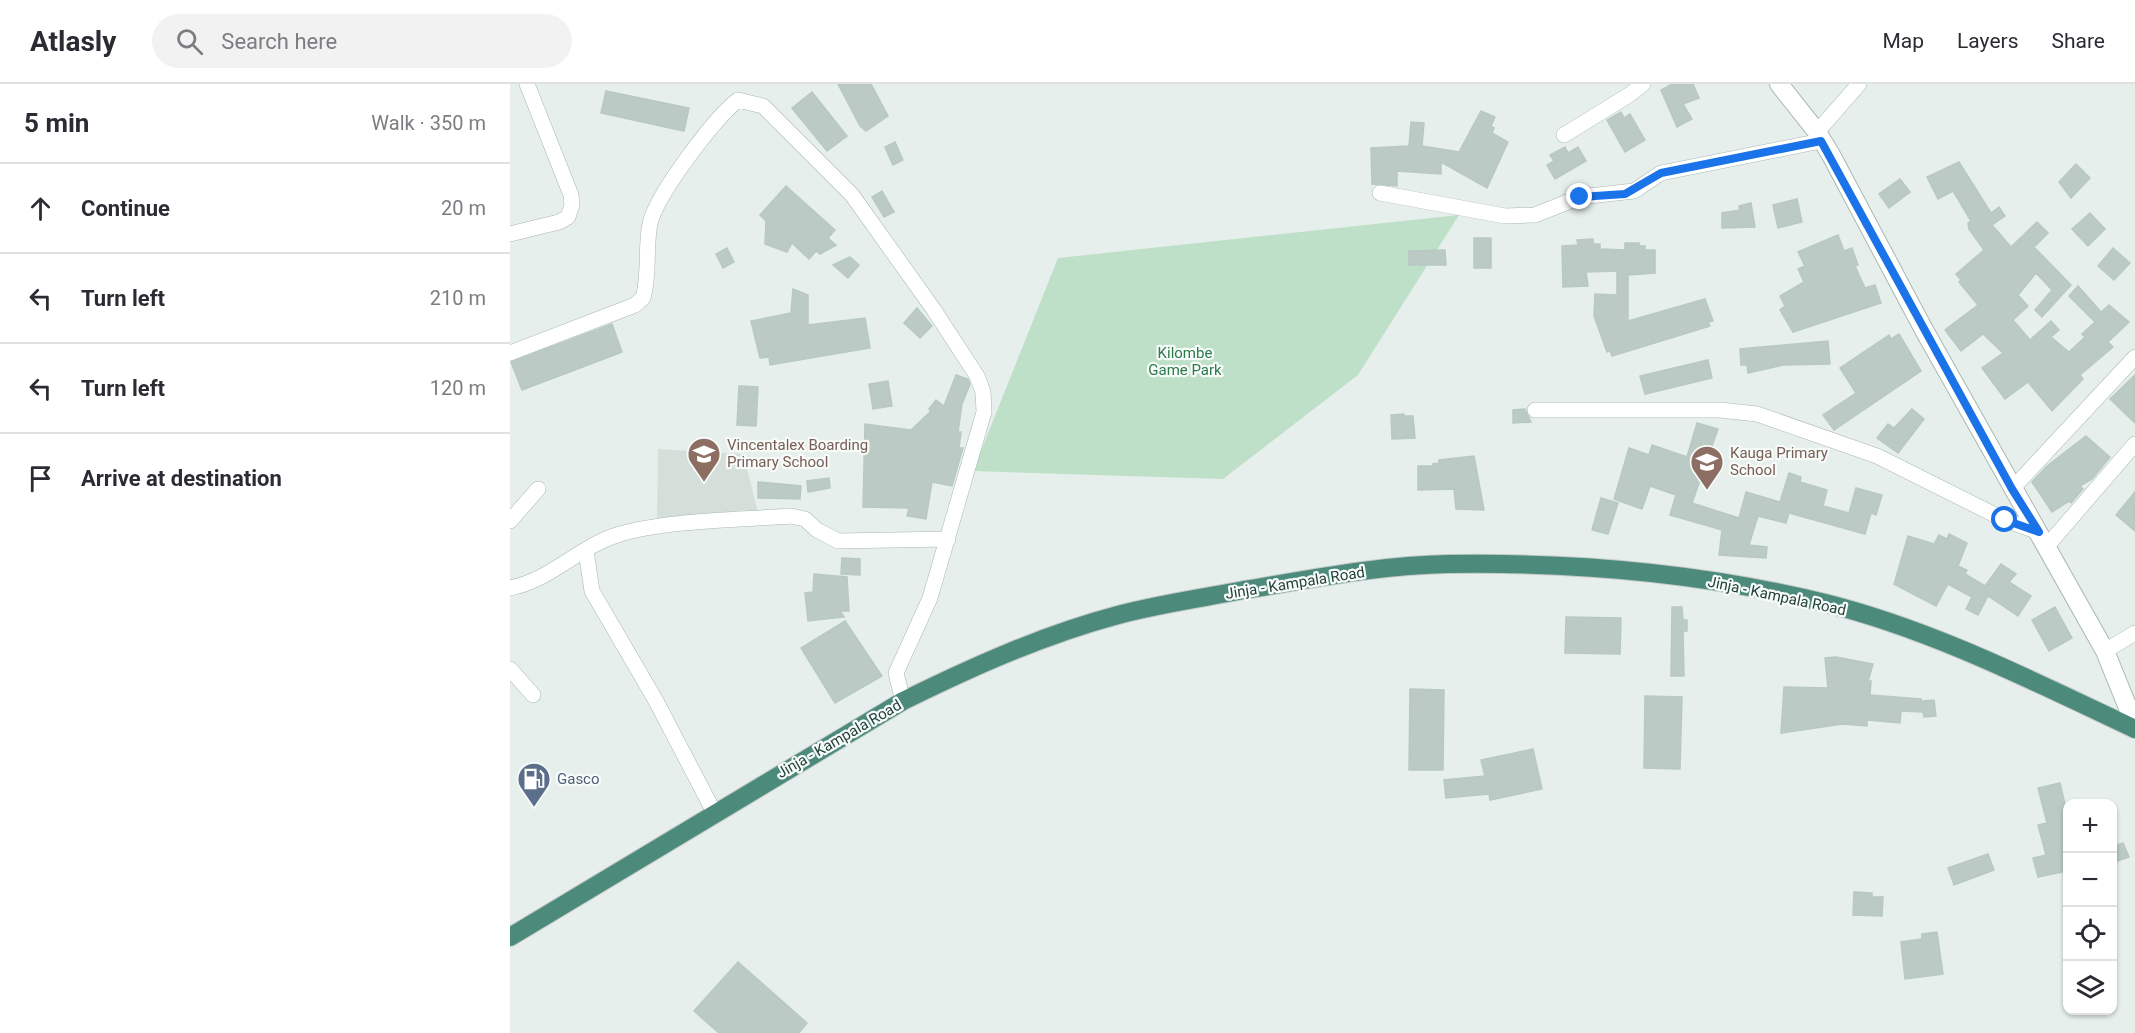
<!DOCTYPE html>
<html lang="en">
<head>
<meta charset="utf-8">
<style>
	:root { --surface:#fff; --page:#f2f2f3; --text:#2b2b33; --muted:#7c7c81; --line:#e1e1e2 }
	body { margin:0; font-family:Roboto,sans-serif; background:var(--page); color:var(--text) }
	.controls { position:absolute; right:18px; bottom:18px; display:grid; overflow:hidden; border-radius:12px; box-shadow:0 2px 4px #0004 }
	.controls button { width:54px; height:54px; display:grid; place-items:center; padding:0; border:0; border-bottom:2px solid var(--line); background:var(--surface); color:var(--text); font:30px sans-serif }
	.stop { position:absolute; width:18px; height:18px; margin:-14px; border:4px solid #1a73e8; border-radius:50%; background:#fff }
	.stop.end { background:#1a73e8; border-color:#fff; box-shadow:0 2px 6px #0008 }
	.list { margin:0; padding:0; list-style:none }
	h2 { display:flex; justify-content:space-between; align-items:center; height:78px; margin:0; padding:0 24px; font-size:26px }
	h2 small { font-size:20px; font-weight:400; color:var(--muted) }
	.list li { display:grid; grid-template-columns:39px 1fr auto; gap:18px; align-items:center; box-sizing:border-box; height:90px; padding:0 24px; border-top:2px solid var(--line) }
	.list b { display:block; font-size:22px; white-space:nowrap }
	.list em { font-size:20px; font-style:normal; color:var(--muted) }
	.icon { flex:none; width:33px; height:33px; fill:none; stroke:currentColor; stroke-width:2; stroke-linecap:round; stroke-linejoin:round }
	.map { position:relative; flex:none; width:1625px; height:949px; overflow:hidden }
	header { display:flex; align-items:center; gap:36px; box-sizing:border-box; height:84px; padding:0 30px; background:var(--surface); border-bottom:2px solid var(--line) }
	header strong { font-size:28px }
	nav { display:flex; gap:33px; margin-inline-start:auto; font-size:21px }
	.search { width:420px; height:54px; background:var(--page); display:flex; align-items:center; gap:15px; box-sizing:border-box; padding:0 21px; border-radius:33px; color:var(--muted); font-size:22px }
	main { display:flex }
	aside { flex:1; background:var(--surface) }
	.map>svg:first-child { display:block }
	.built { fill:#d4dfda }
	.green { fill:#bfe0c8 }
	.building { fill:#bbcac4; stroke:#b8c9c2; stroke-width:1.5 }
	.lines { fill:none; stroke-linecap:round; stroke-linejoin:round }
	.minor-casing { stroke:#a8b8b2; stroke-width:16 }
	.tertiary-casing { stroke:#a8b8b2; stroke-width:20 }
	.trunk-casing { stroke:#c2cac8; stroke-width:20 }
	.minor { stroke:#fff; stroke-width:15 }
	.tertiary { stroke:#fff; stroke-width:18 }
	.trunk { stroke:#4c8a7c; stroke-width:18 }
	.route { stroke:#1a73e8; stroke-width:8 }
	.labels { text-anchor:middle; stroke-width:4.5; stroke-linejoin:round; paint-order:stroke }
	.park-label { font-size:15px; fill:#2d7a4b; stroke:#f7fbf9 }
	.education-label { font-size:15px; fill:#785e54; stroke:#f7fbf9; text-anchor:start }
	.street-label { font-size:15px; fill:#24423a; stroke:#f7fbf9 }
	.service-label { font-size:15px; fill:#4e5e75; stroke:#f7fbf9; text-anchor:start }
</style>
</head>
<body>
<header>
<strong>Atlasly</strong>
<div class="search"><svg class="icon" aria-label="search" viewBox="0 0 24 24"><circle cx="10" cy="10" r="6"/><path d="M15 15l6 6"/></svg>Search here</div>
<nav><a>Map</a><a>Layers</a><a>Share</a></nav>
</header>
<main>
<aside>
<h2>5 min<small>Walk · 350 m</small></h2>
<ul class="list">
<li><svg class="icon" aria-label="ahead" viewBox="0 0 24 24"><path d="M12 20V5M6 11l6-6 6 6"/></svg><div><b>Continue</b></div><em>20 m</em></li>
<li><svg class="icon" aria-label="left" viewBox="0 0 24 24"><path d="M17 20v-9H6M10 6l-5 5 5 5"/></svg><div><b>Turn left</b></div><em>210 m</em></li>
<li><svg class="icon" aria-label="left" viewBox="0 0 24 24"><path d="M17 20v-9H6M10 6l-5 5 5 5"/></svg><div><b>Turn left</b></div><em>120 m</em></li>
<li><svg class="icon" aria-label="arrive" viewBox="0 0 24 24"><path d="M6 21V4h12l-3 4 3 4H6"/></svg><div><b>Arrive at destination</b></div></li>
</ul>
</aside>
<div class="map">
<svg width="1625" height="949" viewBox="0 0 1625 949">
	<rect width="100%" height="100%" fill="#e6efeb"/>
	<path class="built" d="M148 365 233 370 248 428 147 439Z"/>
	<path class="green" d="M949 131 848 291 713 395 463 387 548 174Z"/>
	<path class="building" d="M328 0H361L378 32 356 47 350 42Z
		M1162 0H1183L1189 14 1173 20 1182 35 1167 43 1151 6Z
		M96 7 179 24 174 47 91 29Z
		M302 8 337 52 317 67 282 24Z
		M971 27 985 33 981 42 984 44 982 49 998 58 977 104 931 78V90L887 87V102L862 100 861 64 899 62 901 38 914 39 912 62 949 68Z
		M1111 28 1114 34 1120 30 1135 56 1115 68 1097 36Z
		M385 58 393 76 383 81 375 63Z
		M1055 63 1058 69 1068 63 1076 77 1045 95 1037 81 1044 77 1040 71Z
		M1449 78 1481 129 1489 123 1495 132 1482 141 1501 163 1527 138 1538 149 1524 163 1561 201 1532 233 1525 226 1542 206 1526 189 1508 211 1518 222 1503 236 1520 256 1541 237 1549 246 1541 253 1559 268 1575 253 1572 250 1585 238 1559 212 1568 202 1591 228 1599 221 1619 238 1598 258 1603 263 1570 291 1573 295 1542 327 1518 298 1495 315 1472 284 1493 269 1473 250 1451 267 1435 246 1468 221 1449 198 1451 196 1446 190 1474 166 1459 145 1458 139 1461 137 1443 107 1428 115 1417 93Z
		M1566 80 1580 94 1561 114 1549 98Z
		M1390 95 1400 108 1379 124 1369 110Z
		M276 102 325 146 318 154 326 161 310 170 306 167 299 175 282 159 277 168 255 160 256 137 250 131Z
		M372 107 384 128 374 133 362 113Z
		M1287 115 1292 138 1268 144 1263 121Z
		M1241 119 1245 143 1212 144V129L1230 126 1229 122Z
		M1580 129 1595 145 1578 162 1562 145Z
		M1328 151 1334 167 1342 164 1348 181 1345 182 1355 204 1365 201 1371 219 1283 248 1270 226 1275 222 1270 212 1294 198 1288 185 1295 182 1288 168Z
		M964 154H981V184H964Z
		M1083 155V160H1090V165L1115 166V159H1129V162H1135V166H1145V189L1118 191V237L1195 215 1203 237 1198 238 1200 242 1102 272 1100 266 1097 268 1084 232 1085 210 1107 211V187L1076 188 1078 202 1053 203 1052 162 1068 161 1067 156Z
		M217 164 224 178 213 184 206 170Z
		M1603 164 1620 179 1604 196 1588 182Z
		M935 166 936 181H899V167Z
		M340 173 349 181 338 194 323 181Z
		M283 205 298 211V241L355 234 360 264 260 281 259 273 250 274 241 237 281 229Z
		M407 224 422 242 410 254 394 239Z
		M102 240 112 268 12 306 1 278Z
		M1389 250 1411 287 1324 346 1313 331 1346 309 1330 284 1379 251 1381 255Z
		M1318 257 1320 280 1273 281 1238 289 1237 281H1231L1230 265Z
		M1198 276 1202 294 1135 310 1130 292Z
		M446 291 458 295 460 300 452 320 448 348H451L449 364H453L442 402 422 398 416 435 397 432 399 424 353 423 355 340 401 346 421 327 419 325 426 316 434 322Z
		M1625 291V339L1600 315Z
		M378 297 382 322 363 325 359 300Z
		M229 302 248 303 246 342 227 341Z
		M1015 325 1021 338 1003 339V326Z
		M1402 325 1414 335 1388 369 1367 354 1378 340 1384 344Z
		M894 330V332H903L905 354 882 355 881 331Z
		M1187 339 1208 345 1182 419 1229 434 1236 408 1270 418 1279 389 1291 393 1290 398 1317 406 1313 422 1339 429 1346 404 1372 411 1366 431 1361 429 1355 450 1279 429 1276 439 1248 432 1239 461 1257 463 1256 474 1209 471 1212 446 1160 431 1166 411 1140 402 1132 425 1104 415 1119 364 1139 371 1142 361 1177 373Z
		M1576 352 1600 373 1582 395 1570 402 1573 405 1561 419 1559 417 1542 428 1522 398 1537 382Z
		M964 372 974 426 946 425 944 405 908 406V382H923V380L929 379V376Z
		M319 394 320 404 298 408 297 397Z
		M248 398 291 402 290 415 248 414Z
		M1625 408V447L1606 431Z
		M1091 414 1108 419 1098 450 1082 446Z
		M1439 450 1457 459 1448 482 1457 486 1455 490 1475 502 1491 480 1506 490 1499 498 1521 512 1508 532 1478 512 1468 531 1456 525 1462 513 1438 500 1426 522 1384 500 1398 452 1424 460 1429 451 1437 455Z
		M332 474 350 475V491L331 490Z
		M304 490 337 493 339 527H330L334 533 298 537 295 509 303 508Z
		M1162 523H1172L1173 536H1177V547H1173L1174 592H1161Z
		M1545 523 1562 554 1539 567 1522 536Z
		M1056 533 1111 534 1110 570 1055 569Z
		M335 537 372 592 325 619 291 564Z
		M1326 573 1363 580 1358 597H1361L1360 611 1411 615V617L1424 616 1426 632 1414 633 1413 628 1391 627 1390 639 1357 636V642L1332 640 1271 649 1274 603 1318 604 1315 574Z
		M900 605 934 606 933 686H899Z
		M1135 612 1172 613 1170 685 1134 684Z
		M1023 665 1032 705 980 716 979 710 936 714 934 696 975 692 971 676Z
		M1550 699 1557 729 1552 731 1557 756V787L1528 793 1523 774 1536 771 1528 741 1537 739 1528 704Z
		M1613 759 1619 773 1602 779V763Z
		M1478 770 1484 786 1444 801 1438 784Z
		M1344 808 1362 809V813H1373L1372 832 1343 831Z
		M1427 848 1433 890 1395 895 1391 858 1412 855V850Z
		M228 878 297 939 289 949H209L184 927Z"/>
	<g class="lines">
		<g class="minor-casing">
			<path id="minor" d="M1307 48 1349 0
				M1054 51 1119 11 1133 0
				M870 109 995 132 1025 131 1070 113 1124 107 1151 89 1311 57
				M0 150 49 138 58 133 62 121 61 111 17 0
				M0 269 125 221 133 214C140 190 135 164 140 140 145 113 205 33 228 16L253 22 342 111 424 226 467 292 473 308 474 328 420 514 386 589 393 617
				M1025 326H1210L1247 330 1367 372 1495 436 1529 448
				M1502 405 1625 273
				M0 437 28 405
				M1537 462 1625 360
				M76 467 82 507 146 617 204 728
				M0 504C39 497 69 463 107 451 155 436 230 436 281 432L295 435 307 446 328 457 438 455
				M1595 567 1625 549
				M0 585 23 611"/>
		</g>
		<g class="tertiary-casing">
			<path id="tertiary" d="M1269 0 1307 48 1321 71 1414 246 1595 567 1625 641"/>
		</g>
		<g class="trunk-casing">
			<path id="trunk" d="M0 853 393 617C462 583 533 551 608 531 649 520 692 514 734 506 801 495 871 481 938 480 1064 478 1193 489 1315 519 1423 546 1525 598 1625 645"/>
		</g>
		<use href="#minor" class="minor"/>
		<use href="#tertiary" class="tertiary"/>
		<use href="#trunk" class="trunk"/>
	</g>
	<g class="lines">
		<path class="route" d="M1070 113 1115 110 1151 89 1311 57 1502 405 1529 448 1495 436"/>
	</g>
	<defs>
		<g id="school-pin" transform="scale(1.725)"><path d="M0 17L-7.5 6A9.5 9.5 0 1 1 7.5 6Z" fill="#8d6e63" stroke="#f7fbf9"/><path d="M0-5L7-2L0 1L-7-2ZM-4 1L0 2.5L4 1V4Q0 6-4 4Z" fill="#fff"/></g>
		<g id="fuel-pin" transform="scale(1.725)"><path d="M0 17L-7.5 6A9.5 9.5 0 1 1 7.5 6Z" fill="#5c6f8a" stroke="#f7fbf9"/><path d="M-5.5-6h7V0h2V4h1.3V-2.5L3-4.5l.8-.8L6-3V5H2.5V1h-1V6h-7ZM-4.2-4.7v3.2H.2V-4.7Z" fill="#fff"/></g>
	</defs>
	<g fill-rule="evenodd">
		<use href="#school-pin" x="194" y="370"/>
		<use href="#school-pin" x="1197" y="378"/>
		<use href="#fuel-pin" x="24" y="695"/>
	</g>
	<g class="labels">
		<g class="park-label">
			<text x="675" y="274">Kilombe<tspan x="675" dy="17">Game Park</tspan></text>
		</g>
		<g class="education-label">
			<text x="217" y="366">Vincentalex Boarding<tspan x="217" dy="17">Primary School</tspan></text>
			<text x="1220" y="374">Kauga Primary<tspan x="1220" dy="17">School</tspan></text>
		</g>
		<g class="street-label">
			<text transform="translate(785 499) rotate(-9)" y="5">Jinja - Kampala Road</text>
			<text transform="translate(1267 512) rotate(12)" y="5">Jinja - Kampala Road</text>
			<text transform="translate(329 655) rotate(-30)" y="5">Jinja - Kampala Road</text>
		</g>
		<g class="service-label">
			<text x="47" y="700">Gasco</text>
		</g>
	</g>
</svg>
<div class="controls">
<button>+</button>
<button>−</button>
<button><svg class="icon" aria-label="locate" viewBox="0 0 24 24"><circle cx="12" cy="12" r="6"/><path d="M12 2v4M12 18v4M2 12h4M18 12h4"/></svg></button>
<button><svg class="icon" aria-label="layers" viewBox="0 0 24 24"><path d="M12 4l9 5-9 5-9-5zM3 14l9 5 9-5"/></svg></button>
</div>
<div class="stop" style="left:1495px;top:436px"></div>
<div class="stop end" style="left:1070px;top:113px"></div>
</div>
</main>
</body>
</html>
